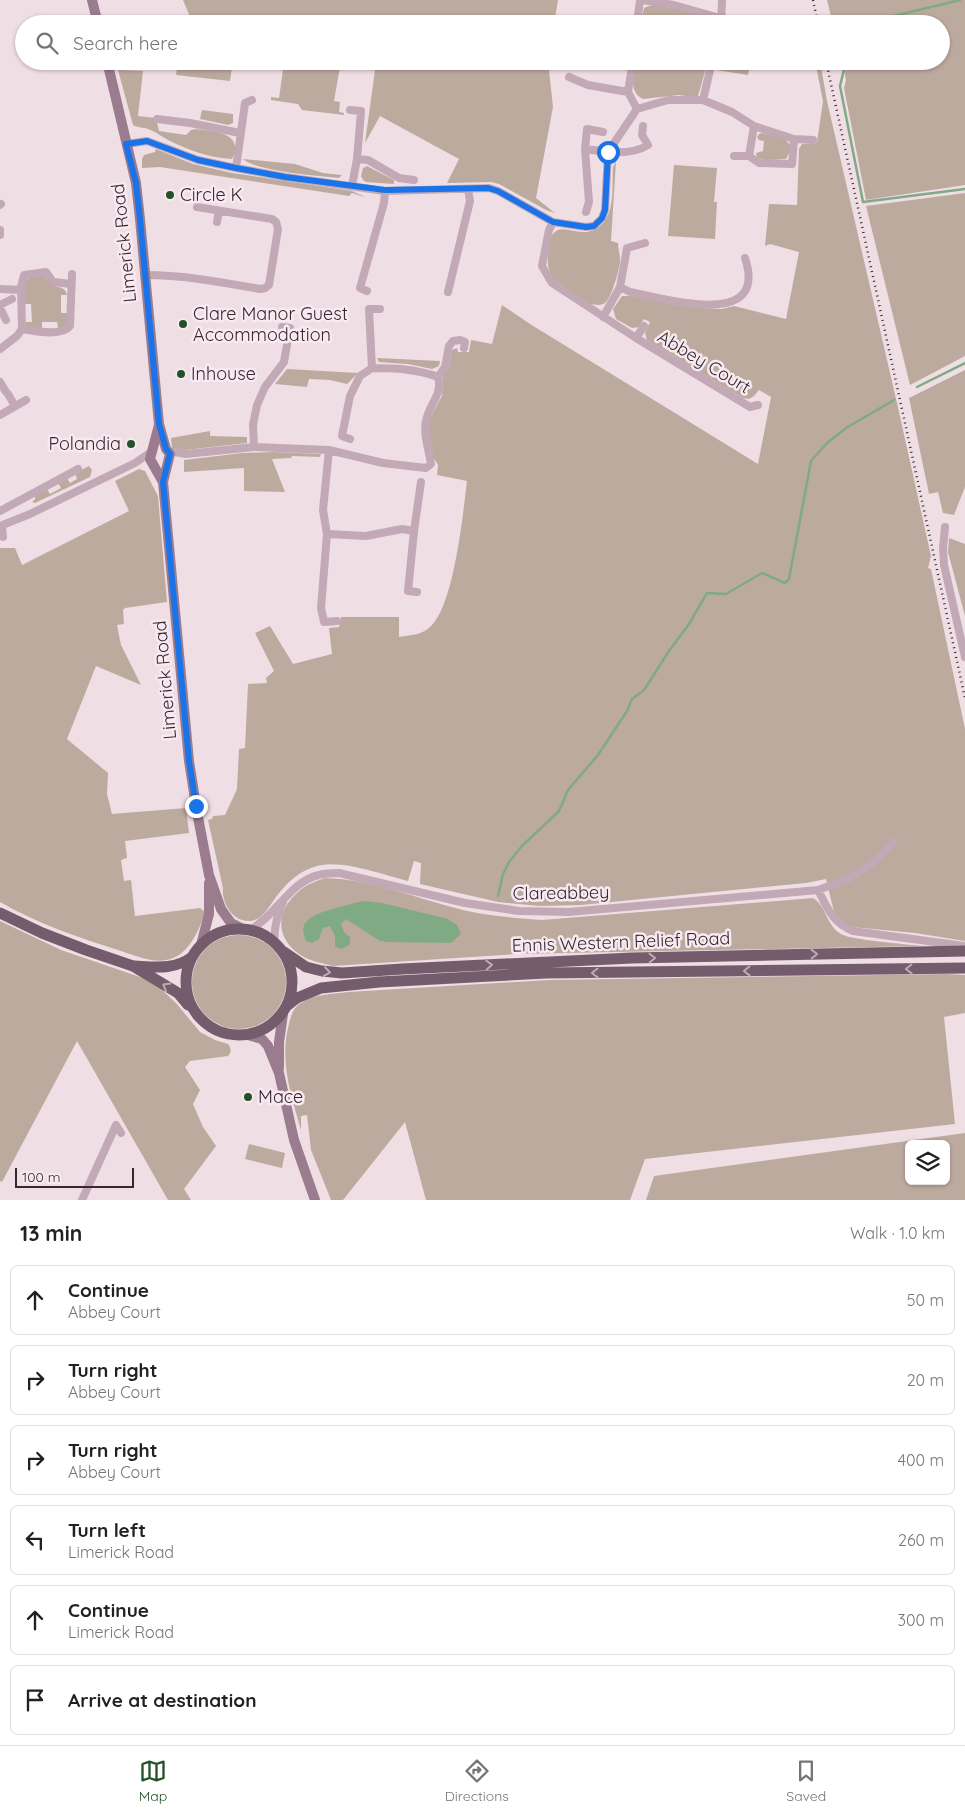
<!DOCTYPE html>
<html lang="en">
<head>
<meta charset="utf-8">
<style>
	:root { --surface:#fff; --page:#f2f2f2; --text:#202124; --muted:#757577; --line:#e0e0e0; --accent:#235228 }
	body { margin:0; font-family:Quicksand,sans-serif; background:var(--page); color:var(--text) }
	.controls { position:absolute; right:15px; bottom:15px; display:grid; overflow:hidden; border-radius:8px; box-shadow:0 1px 4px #0004 }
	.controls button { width:45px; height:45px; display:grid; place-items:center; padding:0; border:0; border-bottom:1px solid var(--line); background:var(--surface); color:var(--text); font:25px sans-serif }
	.scale { position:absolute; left:15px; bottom:12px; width:119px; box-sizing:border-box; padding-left:5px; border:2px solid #352931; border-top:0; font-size:14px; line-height:18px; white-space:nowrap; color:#352931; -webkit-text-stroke:4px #f8eaf0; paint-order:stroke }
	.stop { position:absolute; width:15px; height:15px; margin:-11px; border:4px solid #1a73e8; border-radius:50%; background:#fff }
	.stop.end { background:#1a73e8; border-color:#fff; box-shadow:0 1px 5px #0008 }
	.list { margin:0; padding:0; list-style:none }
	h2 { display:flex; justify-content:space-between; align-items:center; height:65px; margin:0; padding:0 20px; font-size:21px }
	h2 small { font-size:16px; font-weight:400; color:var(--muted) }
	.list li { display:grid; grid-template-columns:32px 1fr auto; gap:15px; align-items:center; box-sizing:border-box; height:70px; margin:0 10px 10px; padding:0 10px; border:1px solid var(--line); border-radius:8px }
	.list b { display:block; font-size:19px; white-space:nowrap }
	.list p { margin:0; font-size:16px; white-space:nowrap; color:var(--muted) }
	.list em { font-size:16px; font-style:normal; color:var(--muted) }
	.icon { flex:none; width:28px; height:28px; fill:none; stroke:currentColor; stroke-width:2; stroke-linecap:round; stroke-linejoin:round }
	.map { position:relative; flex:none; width:965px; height:1200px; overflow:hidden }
	.search { position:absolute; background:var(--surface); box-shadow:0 1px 4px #0004; left:15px; right:15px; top:15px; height:55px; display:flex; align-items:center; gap:12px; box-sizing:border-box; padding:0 18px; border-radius:28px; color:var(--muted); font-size:19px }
	.sheet { height:545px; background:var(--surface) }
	nav { display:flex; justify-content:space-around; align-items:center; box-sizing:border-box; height:70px; border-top:1px solid var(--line); background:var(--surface); font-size:14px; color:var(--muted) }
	nav a { display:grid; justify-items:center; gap:2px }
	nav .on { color:var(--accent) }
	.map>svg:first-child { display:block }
	.green { fill:#bdaa9f; fill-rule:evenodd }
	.water { fill:#80aa83 }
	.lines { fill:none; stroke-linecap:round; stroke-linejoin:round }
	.stream { stroke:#80aa83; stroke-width:2.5 }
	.minor { stroke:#c3a8b6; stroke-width:8 }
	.secondary { stroke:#9a7c8e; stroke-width:10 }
	.primary { stroke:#755c6c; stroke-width:11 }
	.rail { stroke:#352931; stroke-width:2.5; stroke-dasharray:1 4; stroke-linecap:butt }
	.oneway { stroke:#bdaab5 }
	.route { stroke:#1a73e8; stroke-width:6 }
	.poi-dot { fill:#235228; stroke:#f8eaf0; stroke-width:2 }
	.labels { text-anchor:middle; stroke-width:5; stroke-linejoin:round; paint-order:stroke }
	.poi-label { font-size:18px; fill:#352931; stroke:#f8eaf0; text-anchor:start }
	.street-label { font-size:18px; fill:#352931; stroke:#f8eaf0 }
</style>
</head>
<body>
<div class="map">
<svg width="965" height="1200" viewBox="0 0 965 1200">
	<rect width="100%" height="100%" fill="#f0dee5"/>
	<path class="green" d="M183 0H558L554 24H193Z
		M827 0H965V185L866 200 844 88 846 80 842 61H941V24H833Z
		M657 5C673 8 703 13 715 24H640L644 8 649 6Z
		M178 61H233L230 81 176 75Z
		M275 61H548L553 107 536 198 555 213 546 210 499 184 491 182 447 183 459 159 380 116 365 143 375 70 340 67 334 101 340 102 339 112 344 113V115L302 110 298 104 271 100V97L279 98 284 63Z
		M636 61H708L698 96 692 97 679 95 643 99C628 92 634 75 636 61Z
		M721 61H751L748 75 716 70Z
		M815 61H820L827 101 897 403 931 556 928 568 931 569 965 729V941L915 933 852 927 839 920 834 912 826 879 806 883 581 905 540 906 498 902 420 884 421 863 414 861 408 881C384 875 346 861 322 865 300 869 286 883 274 900 270 906 264 914 259 918 239 929 221 907 223 888L208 820 212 819 213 816 225 815 237 789 239 749 245 748 248 684 267 683 266 678 274 671 255 633 270 626 293 664 332 654 329 628 339 627 341 617H399V637C410 635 423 635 431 626 454 604 463 514 467 481L437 475 438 465 433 457 428 426 429 420 442 396 443 376 449 368 452 350 457 348 458 352H469L471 340 492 344 502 305 530 324 758 464 771 397 759 390 754 396 749 399 743 398 647 340 645 333 650 322 644 319 639 327 632 328 616 319 613 309 622 296H632L701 308 722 309 734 306 786 319 799 252 770 244 765 246 769 204 797 205 799 149 802 144H815L817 142 823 101Z
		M118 70 143 71 138 116 156 118 159 131 186 135 191 130 196 129C214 132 245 132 232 159 210 158 188 150 168 140 162 137 155 131 148 129 143 127 138 128 133 125Z
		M202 110 233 114V123L228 125 200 119Z
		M762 133 785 139 790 145V151L786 159 766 160 757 158 756 153 763 151 764 141 759 140 757 137 759 134Z
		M156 149 193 164 232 173 352 191 367 198 352 193 349 196 160 167 142 168V159L144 155 155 152Z
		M243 159 295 164 323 173 342 175 339 178C318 176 256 171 243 159Z
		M616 161 611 241 618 243C618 248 620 254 620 260 620 268 612 296 606 302 602 306 596 305 590 304L553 279C547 268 547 261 549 249 550 244 550 237 553 234 564 220 584 244 603 223 615 210 612 184 613 167Z
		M674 165 717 168 714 202H717L715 239 668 236Z
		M367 166 394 180V184L366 182 363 180 361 176 363 168Z
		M965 193V356L910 385 866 206Z
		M44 275C47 278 51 282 54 285 60 289 65 286 67 295H61V313H67V323L63 328H58L57 322H42V329L26 326V322H32L31 304H25C25 282 20 277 44 275Z
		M377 358 440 361 439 366 432 369 408 364 379 362Z
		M287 369 358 373 347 384 330 380 309 379 307 387 275 384Z
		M965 370V487L954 515 943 513 938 492 929 494 909 398Z
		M210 431V436L247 437V443L185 450 172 448 171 438Z
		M274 452 321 454 320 457 292 456 291 458 272 459 285 492 244 491V468L184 472V460L242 453Z
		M89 466 92 470 90 477 35 503 32 502 35 499V496L47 489 50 494 61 488 58 483 67 478 70 483 77 479 75 473Z
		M139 469 145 471 158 496 167 602 125 608 123 610 124 624 117 625 121 645 141 685 96 666 67 739 108 773 107 794 112 814 186 808 189 833 125 841 127 858 121 860 124 881 131 880 135 916 200 908 205 912C199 931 188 957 166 960 151 963 134 955 121 951 80 938 38 924 0 902V548H15L22 565 129 511 115 481Z
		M949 538 965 544V616L948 552Z
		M325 878C372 879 418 899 463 910 489 916 515 918 542 920L813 898C826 905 826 925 841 934 851 940 906 944 922 946L516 954 333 966C321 963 309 961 299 954 275 937 276 911 298 892 305 885 316 881 325 878Z
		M0 921 61 950 143 978 160 988 176 1003 200 1032 215 1040 228 1044C231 1048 232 1052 228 1056L190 1061 185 1067 200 1090 193 1104 203 1127 216 1146 184 1189 191 1200H168L77 1041 2 1182 0 1181Z
		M192 982a47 47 0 1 1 94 0a47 47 0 1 1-94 0Z
		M947 974 965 975V1013L944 1017 955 1124 645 1159 630 1200H426L405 1122 343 1200H331L311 1150 307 1115 301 1116V1130C291 1095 279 1060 289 1024 291 1015 294 1006 303 1002 315 994 334 994 348 992L548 980Z
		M965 1133V1200H646L654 1176ZM909 1144H946V1181H909Z
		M249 1144 285 1153 282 1168 245 1159Z"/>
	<path class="water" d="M363 901 382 903 448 919 457 925 461 934 451 943 387 942 380 941 346 919 341 924 344 932 350 937V944L342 949 335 947V936L330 926 323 928 319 939 312 943 306 941C304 935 301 928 306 922 315 911 349 905 363 901Z"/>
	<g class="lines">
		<path class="stream" d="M860 24 960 0
			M846 61 840 86 863 202 965 189
			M917 387 965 363
			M498 896 503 874 509 862 521 847 559 811 568 790 598 755 627 711 632 699 644 690 669 651 689 624 707 593 726 594 762 573 785 583 789 579 811 461 827 443 846 428 894 400"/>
		<path class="minor" d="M642 0 674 5 720 18
			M637 24 640 0
			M721 24 722 0
			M714 61 710 70 703 100 732 112 754 126 794 139 813 140
			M569 77 588 85 628 92 633 61
			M637 109 668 100H703
			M350 110 361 111 357 159 352 186
			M157 119 190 123 240 133
			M127 144 147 141 198 160 236 168 285 177 385 191 489 188 498 191 553 222 586 227 594 226 602 218 605 210 608 152
			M585 149C605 152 631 156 648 145L642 135 643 126
			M608 152 637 109 628 92
			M734 156H749L754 126
			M749 156 759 163 792 164 794 139
			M357 159 368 160 399 178 414 180
			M236 168 245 103 252 100
			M0 205 1 204
			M586 212 589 202 585 149 587 129 603 132
			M217 222 219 211
			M553 222 549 230 542 266 552 283 636 338 750 407 758 405
			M0 230V235
			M144 275C183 275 221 282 260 289L265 288 269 285 278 229 276 222 272 219 197 207
			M620 287 630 292C666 299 769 330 745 258
			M0 289 21 290
			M367 291 360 288 384 203 385 191
			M448 292 470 201 468 189
			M0 305 12 299
			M0 308 6 320
			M603 317 620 287 627 248 645 243
			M22 329 21 287 24 275 46 272 53 282 71 284
			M636 338 644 326
			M0 349 17 336 22 329C34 331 62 337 70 326L72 274
			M372 368C395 368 416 369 438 377
			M0 382 6 392
			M8 394 15 406
			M0 415 26 400
			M350 439 342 436 350 396 360 376 372 368 369 309H380
			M254 447 253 425 257 405 265 387 284 362 290 328 282 327
			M329 450 383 463 426 468 431 464C429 450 423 434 426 421 429 404 443 395 438 377L445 367 449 346 453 341 460 340 465 342 464 348
			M168 451 186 454 254 447 329 450 323 510 327 534 321 608 324 622 337 621
			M0 511 78 469
			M0 526 30 514 135 463 151 452
			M2 526 3 537
			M945 527 943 548 944 565 965 657
			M414 531 408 591 417 592
			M327 534 366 536 402 529 414 531 421 482
			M818 890C828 909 832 922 853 931L965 946
			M251 929C277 915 289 882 319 875 325 873 332 873 339 873L465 903 519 911 569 912 818 890 848 879 876 861 893 842
			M275 942C273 928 278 915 283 902
			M82 1200 116 1125 121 1133"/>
		<path class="secondary" d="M92 0 98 24
			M107 61 136 183 140 219 159 424 166 449 170 454 163 482 189 761 197 812 209 875 221 909 231 923 243 929
			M159 425 150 459 163 482
			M201 945 209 914V883
			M248 1035 262 1039 268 1046 279 1073 294 1140 315 1200
			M279 1068V1042L283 1014"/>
		<path class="primary" d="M0 913 42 933 86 950 133 966 178 993 188 1005
			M186 982a53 53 0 1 1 106 0a53 53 0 1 1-106 0Z
			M284 952 306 967 322 971 342 973 402 969 632 958 965 951
			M135 966C155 967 175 970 192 957
			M288 1005 297 998 321 988 379 982 546 973 965 968"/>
		<path class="rail" d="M813 0 818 24
			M826 61 965 698"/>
	</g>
	<defs><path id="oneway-chevron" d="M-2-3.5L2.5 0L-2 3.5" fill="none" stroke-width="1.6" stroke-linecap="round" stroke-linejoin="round" transform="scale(1.25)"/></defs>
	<g class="oneway">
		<use href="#oneway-chevron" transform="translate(814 954) rotate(-1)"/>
		<use href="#oneway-chevron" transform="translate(652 958) rotate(-1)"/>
		<use href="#oneway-chevron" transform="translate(489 965) rotate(-3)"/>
		<use href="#oneway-chevron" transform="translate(909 969) rotate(179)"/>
		<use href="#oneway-chevron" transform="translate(747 971) rotate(179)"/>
		<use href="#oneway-chevron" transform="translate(327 972) rotate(8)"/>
		<use href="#oneway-chevron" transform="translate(595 973) rotate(179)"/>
		<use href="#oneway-chevron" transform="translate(166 986) rotate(-149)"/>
	</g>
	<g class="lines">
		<path class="route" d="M196 806 189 761 163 482 170 454 166 449 159 424 140 219 136 183 126 144 147 141 198 160 236 168 285 177 385 190 488 188 498 191 553 222 586 227 594 226 602 218 605 210 608 152"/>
	</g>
	<g class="poi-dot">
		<circle cx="170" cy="195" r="5"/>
		<circle cx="183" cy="324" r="5"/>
		<circle cx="181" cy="374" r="5"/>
		<circle cx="131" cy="444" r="5"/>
		<circle cx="248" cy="1097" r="5"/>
	</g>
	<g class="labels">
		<g class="poi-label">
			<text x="180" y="201">Circle K</text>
			<text x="193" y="320">Clare Manor Guest<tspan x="193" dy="21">Accommodation</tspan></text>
			<text x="191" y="380">Inhouse</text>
			<text x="121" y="450" text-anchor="end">Polandia</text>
			<text x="258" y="1103">Mace</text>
		</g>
		<g class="street-label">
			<text transform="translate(124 243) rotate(-96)" y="6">Limerick Road</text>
			<text transform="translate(704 362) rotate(31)" y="6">Abbey Court</text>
			<text transform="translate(165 680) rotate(-95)" y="6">Limerick Road</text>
			<text transform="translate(561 893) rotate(-1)" y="6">Clareabbey</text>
			<text transform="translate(621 942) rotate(-2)" y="6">Ennis Western Relief Road</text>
		</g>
	</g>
</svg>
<div class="controls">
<button><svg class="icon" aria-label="layers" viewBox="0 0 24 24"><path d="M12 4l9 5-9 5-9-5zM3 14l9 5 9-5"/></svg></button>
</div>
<div class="scale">100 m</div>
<div class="stop" style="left:608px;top:152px"></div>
<div class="stop end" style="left:196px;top:806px"></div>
<div class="search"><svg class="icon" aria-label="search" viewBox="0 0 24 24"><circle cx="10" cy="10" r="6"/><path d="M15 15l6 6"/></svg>Search here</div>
</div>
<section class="sheet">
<h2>13 min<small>Walk · 1.0 km</small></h2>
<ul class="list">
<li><svg class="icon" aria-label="ahead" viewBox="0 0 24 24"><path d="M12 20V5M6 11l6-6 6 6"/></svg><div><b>Continue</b><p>Abbey Court</p></div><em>50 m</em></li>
<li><svg class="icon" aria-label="right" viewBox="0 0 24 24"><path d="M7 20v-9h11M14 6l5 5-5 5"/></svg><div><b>Turn right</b><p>Abbey Court</p></div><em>20 m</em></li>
<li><svg class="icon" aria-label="right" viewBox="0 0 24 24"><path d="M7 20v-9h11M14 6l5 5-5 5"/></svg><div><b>Turn right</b><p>Abbey Court</p></div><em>400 m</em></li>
<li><svg class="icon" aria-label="left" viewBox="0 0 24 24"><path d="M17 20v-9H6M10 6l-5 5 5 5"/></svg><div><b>Turn left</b><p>Limerick Road</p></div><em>260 m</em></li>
<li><svg class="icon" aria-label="ahead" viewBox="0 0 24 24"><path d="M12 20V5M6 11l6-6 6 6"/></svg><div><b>Continue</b><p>Limerick Road</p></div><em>300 m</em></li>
<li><svg class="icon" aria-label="arrive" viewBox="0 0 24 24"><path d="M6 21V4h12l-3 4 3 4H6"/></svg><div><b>Arrive at destination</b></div></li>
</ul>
</section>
<nav>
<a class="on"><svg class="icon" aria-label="map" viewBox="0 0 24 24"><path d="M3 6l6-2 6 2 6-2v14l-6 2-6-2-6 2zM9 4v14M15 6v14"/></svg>Map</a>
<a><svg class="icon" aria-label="directions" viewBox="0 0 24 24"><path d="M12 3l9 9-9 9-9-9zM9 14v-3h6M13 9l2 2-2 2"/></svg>Directions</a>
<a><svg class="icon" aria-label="saved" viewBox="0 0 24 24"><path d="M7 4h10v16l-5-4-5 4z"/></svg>Saved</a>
</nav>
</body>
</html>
